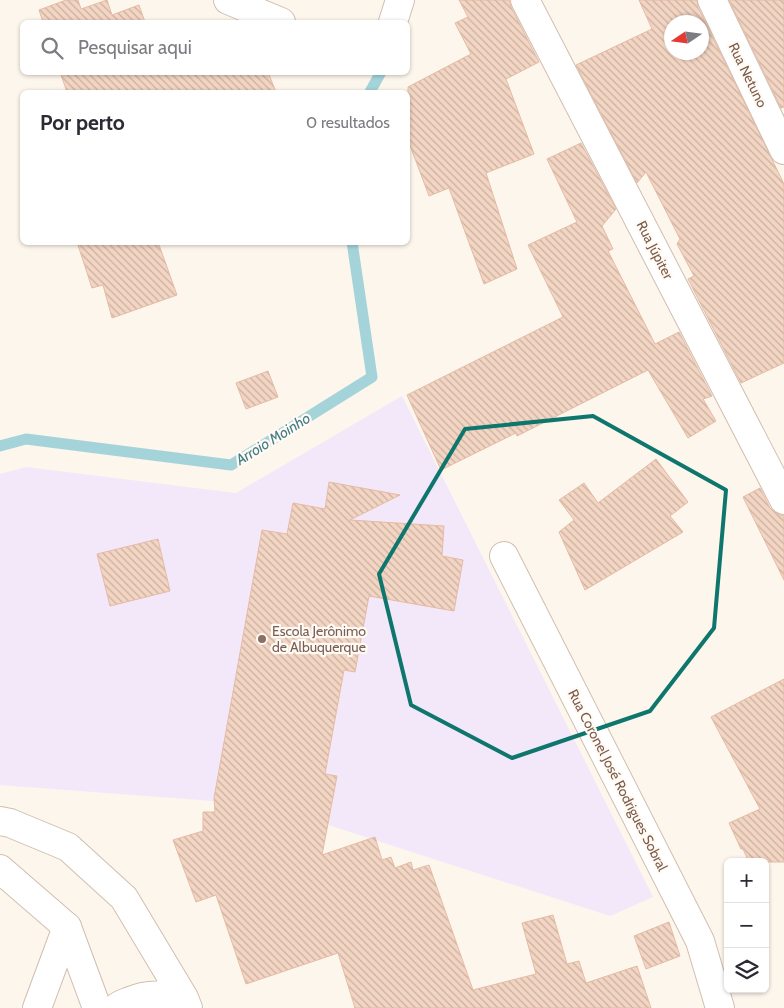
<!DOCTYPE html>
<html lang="pt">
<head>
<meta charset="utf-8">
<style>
	:root { --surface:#fff; --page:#f7f7f7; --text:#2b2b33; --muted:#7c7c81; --line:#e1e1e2 }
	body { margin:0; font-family:Cabin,sans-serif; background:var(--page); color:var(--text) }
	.controls { position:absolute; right:15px; bottom:15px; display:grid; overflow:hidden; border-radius:8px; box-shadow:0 1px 4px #0004 }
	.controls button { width:45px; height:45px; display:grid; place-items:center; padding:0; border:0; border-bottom:1px solid var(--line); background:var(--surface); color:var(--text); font:25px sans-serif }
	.compass { position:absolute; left:664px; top:15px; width:45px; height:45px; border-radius:50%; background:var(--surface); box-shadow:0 1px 4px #0004; rotate:257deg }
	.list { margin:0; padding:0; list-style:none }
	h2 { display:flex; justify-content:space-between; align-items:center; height:65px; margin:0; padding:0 20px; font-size:21px }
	h2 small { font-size:16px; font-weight:400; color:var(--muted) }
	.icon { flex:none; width:28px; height:28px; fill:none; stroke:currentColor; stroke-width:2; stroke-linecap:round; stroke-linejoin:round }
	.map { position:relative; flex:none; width:784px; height:1008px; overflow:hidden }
	.search { position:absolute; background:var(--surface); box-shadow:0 1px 4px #0004; left:20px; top:20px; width:390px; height:55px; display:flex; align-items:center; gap:12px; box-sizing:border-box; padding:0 18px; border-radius:8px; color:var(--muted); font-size:19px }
	.panel { position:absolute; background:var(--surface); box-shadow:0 1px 4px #0004; left:20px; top:90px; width:390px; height:155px; border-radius:8px }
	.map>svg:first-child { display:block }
	.education { fill:#f3e8fa }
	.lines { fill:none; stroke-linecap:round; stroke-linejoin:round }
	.stream { stroke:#a5d3da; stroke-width:11 }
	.building { fill:url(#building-back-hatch); stroke:#e6bba3; fill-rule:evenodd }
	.minor-casing { stroke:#d1beb0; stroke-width:30 }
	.tertiary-casing { stroke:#d1beb0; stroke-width:30 }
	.minor { stroke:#fff; stroke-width:28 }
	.tertiary { stroke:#fff; stroke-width:28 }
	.marked { fill:none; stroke:#0f766e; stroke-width:4; stroke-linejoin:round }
	.education-dot { fill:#8d6e63; stroke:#fffaf3; stroke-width:2 }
	.labels { text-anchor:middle; stroke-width:4.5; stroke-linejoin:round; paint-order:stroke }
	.street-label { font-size:14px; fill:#7a5c4d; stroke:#fffaf3 }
	.education-label { font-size:14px; fill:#785e54; stroke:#fffaf3; text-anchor:start }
	.water-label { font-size:15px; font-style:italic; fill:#437c86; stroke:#fffaf3 }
</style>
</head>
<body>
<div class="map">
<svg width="784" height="1008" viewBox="0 0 784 1008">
	<defs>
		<pattern id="building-back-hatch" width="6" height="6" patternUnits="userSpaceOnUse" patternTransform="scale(1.25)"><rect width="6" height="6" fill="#f3d5c3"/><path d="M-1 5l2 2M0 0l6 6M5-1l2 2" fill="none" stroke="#cab0a1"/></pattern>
	</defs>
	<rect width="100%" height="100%" fill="#fdf6ec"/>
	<path class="education" d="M402 396 653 897 610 916 316 821 213 801 0 785V474L26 467 236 493Z"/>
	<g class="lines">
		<path class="stream" d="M370 92 381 72
			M0 446 26 439 231 465 372 377 352 242"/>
	</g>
	<path class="building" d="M66 0H78L81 9 107 0 112 15 139 5 145 22H43L39 10Z
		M459 0H509L511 7 539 62 506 79 534 154 486 173 517 269 484 284 449 188 429 196 408 140V87L471 54 455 23 468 17Z
		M639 0H697L698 7 784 184V363L741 383 688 279 694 276 677 244 680 239 646 172 637 183 576 65 652 29ZM672 22H702V52H672Z
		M729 0H784V107L781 108Z
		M60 72H268L276 92H67Z
		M581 143 616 209 602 226 613 249 608 251 655 344 679 332 712 396 703 399 716 421 688 438 648 370 517 436 516 433 441 470 407 395 563 317 528 245 577 222 547 159Z
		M77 242H158L177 295 112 318 103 285 92 288Z
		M268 371 278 397 246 409 236 383Z
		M656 459 688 502 670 516 683 532 585 590 559 532 574 520 559 500 584 483 598 503Z
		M329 482 400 495 350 520 444 526 442 556 463 560 454 611 369 596 355 672 344 670 325 774 337 776 322 855 375 837 382 860 391 857 395 868 411 862 413 870 429 865 473 990 536 974 522 923 553 915 567 964 579 961 586 983 637 966 651 1008H355L338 953 246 984 216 895 196 902 173 840 203 831V812H215L214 798 262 530 287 534 293 503 325 509Z
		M760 488 770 508 776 513 784 516V580L743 497Z
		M158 539 170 591 110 606 97 554Z
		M784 679V862H749L743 849H741L729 823 760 809 711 717Z
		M669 922 680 956 646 969 634 936Z"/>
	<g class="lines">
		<g class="minor-casing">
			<path id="minor" d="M228 0 281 22
				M525 0 784 500
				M712 0 784 150
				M393 22 400 0
				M504 556 700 941 720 1008
				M37 1008 67 927"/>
		</g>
		<g class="tertiary-casing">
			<path id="tertiary" d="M0 821 10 823 68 847 124 898 184 998 188 1008
				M0 869 67 927 97 1008
				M116 1008C120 1004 125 1003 130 1001 148 993 165 995 184 998"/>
		</g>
		<use href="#minor" class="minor"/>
		<use href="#tertiary" class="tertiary"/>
	</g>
	<path class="marked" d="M593 416 726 490 714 628 650 711 512 758 411 705 379 574 465 429Z"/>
	<circle class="education-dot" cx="262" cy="639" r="5"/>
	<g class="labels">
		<g class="street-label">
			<text transform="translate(748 75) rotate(64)" y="5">Rua Netuno</text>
			<text transform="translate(655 250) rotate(63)" y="5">Rua Júpiter</text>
			<text transform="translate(618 780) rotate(63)" y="5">Rua Coronel José Rodrigues Sobral</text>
		</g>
		<g class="education-label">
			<text x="272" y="636">Escola Jerônimo<tspan x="272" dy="16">de Albuquerque</tspan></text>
		</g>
		<g class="water-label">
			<text transform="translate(273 439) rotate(-32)" y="5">Arroio Moinho</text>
		</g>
	</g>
</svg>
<div class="controls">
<button>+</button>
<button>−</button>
<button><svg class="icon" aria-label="layers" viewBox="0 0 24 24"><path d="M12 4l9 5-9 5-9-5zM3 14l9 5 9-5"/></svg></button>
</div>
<svg class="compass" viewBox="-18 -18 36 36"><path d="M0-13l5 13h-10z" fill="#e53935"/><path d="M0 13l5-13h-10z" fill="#7c7c81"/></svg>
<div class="search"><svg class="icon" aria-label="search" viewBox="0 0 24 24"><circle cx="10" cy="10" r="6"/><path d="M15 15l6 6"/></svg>Pesquisar aqui</div>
<section class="panel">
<h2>Por perto<small>0 resultados</small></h2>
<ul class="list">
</ul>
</section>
</div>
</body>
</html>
